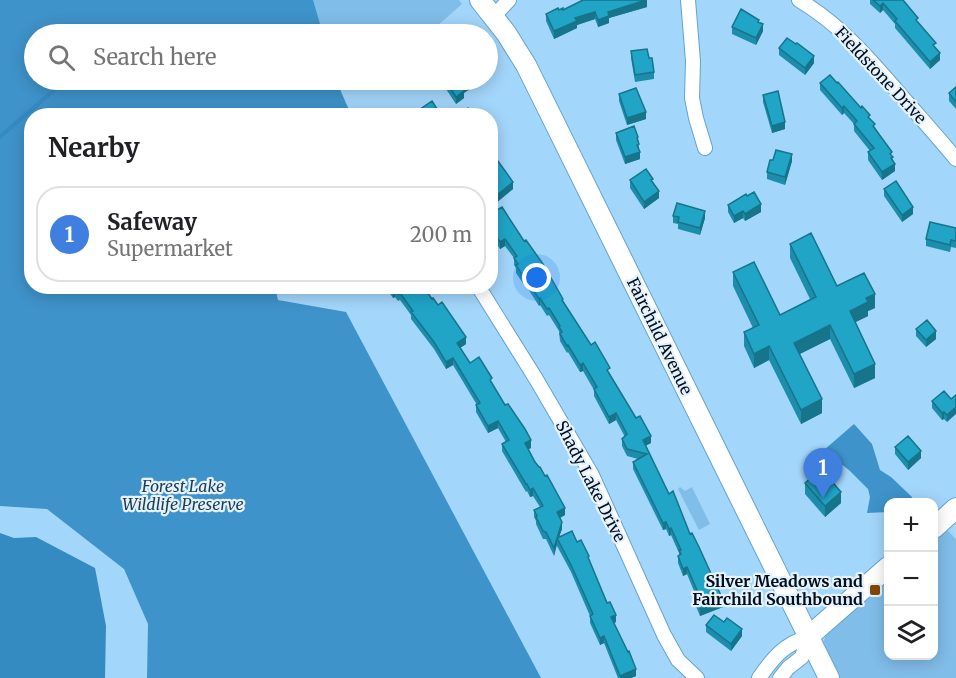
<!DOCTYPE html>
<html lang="en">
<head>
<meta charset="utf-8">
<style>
	:root { --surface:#fff; --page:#f6f6f6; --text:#202124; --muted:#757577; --line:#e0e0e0; --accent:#ea580c }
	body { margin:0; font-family:Merriweather,serif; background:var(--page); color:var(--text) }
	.controls { position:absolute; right:18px; bottom:18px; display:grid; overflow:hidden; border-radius:12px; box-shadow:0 3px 15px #0003 }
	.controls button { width:54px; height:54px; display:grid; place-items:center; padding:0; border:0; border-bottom:2px solid var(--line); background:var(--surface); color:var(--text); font:30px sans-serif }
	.you { position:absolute; left:537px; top:278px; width:21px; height:21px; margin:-15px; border:4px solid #fff; border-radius:50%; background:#1a73e8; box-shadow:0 0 0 9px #1a73e833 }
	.badge { display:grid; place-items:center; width:39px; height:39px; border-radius:50%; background:var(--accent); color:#fff; font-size:20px; font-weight:700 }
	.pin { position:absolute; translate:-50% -50px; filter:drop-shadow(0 2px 3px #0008) }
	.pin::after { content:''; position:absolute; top:32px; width:21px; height:18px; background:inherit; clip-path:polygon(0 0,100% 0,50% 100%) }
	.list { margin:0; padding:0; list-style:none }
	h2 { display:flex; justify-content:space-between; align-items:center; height:78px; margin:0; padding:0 24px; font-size:26px }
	h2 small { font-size:20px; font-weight:400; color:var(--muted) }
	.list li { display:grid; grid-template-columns:39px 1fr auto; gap:18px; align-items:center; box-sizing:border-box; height:96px; margin:0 12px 12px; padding:0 12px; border:2px solid var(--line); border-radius:24px }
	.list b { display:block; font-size:22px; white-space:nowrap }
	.list p { margin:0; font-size:20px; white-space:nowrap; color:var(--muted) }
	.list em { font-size:20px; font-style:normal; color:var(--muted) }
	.icon { flex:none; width:33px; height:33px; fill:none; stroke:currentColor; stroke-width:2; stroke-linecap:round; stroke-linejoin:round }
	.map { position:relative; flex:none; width:956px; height:678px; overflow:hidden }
	.search { position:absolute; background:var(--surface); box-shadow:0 3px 15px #0003; left:24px; top:24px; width:474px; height:66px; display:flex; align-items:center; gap:15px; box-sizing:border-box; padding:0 21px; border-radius:33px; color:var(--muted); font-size:22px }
	.panel { position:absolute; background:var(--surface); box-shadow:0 3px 15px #0003; left:24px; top:108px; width:474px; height:186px; border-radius:24px }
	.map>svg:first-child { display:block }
	.green { fill:#81bde9 }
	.forest { fill:#3e93ca }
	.water { fill:#348bc1 }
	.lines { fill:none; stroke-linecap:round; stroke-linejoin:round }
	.stream { stroke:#348bc1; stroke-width:4 }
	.street-casing { stroke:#64a3d0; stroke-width:16 }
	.secondary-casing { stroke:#64a3d0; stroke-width:22 }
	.street { stroke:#fff; stroke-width:14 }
	.secondary { stroke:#fff; stroke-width:20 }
	.wall { fill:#1c8eab }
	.shaded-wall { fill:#16748b }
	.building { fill:#20a5c7; stroke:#16748b; stroke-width:1.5 }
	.poi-dot { fill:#844902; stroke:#e5f2fb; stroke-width:2 }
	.labels { text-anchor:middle; stroke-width:4.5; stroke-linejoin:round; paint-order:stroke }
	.street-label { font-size:16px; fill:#000f1f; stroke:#e5f2fb }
	.park-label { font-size:16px; font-style:italic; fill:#193d54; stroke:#e5f2fb }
	.poi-label { font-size:16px; font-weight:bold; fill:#000f1f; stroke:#e5f2fb; text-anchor:end }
</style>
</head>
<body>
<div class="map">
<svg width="956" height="678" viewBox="0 0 956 678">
	<rect width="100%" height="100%" fill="#a3d6fb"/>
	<path class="green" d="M171 0H459L462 4 428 34H132Z
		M680 487 685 491 692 487 710 524 699 530 678 489Z
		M944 527 956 539V678H839L822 644 831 625 888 575V656H934V536Z"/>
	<path class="forest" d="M0 0H313L323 34H34V80H336L349 110 344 116H32V286L275 287 278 300 346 312 541 678H147L148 624 124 569 47 509 0 506Z
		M854 424 872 444 880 470 891 477 912 497V502H888V512L867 513 870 497 868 489 850 471 824 450Z"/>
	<path class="water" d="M0 533 14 538 36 537 95 568 106 626 105 678H0Z"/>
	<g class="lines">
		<path class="stream" d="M0 137 60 85"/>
		<g class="street-casing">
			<path id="street" d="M688 0 693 61 692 98 696 118 705 148
				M799 0C839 24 867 56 898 92 917 114 937 136 956 159
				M494 16 509 0
				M478 286 536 379 592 475 664 635 678 660 697 678
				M759 678C773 658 784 644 808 637
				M780 678 788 668 802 657 808 637"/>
		</g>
		<g class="secondary-casing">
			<path id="secondary" d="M480 0 506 33 526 65 829 678
				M934 528 956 508
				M808 637 888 567"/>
		</g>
		<use href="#street" class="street"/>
		<use href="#secondary" class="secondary"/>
	</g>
	<path class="wall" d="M582 0H647V7L609 18V23L598 27 595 19 577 25V28L554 39 546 21V14L563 10 582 1Z
		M870 0H903L936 49 940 60 930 69 895 28V24L883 10 880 13 870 4Z
		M732 27 763 31 756 45 732 34Z
		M796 44 814 63 805 75 779 55V48Z
		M631 51 649 58 654 72V79L635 82 631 58Z
		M444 80 464 93V98L456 104 444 86Z
		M820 83 870 119 892 156 895 171 882 180 868 160V152L870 151 854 131V124L844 113 842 115 820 90Z
		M956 87V109L949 101V93Z
		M619 94 646 119 627 125 619 101Z
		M763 95 785 129 772 133 763 102Z
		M616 133 638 137 640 159 625 164 616 140Z
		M773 160 792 161 785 185 767 179V172Z
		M490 161 513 189 496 203 490 196Z
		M630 180 659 198 644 209 630 188Z
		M884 189 913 214 902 222 884 196Z
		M728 205 761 212 745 221 743 218 734 223 728 212Z
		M490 214 563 301 610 374 651 443 645 446 669 494 690 534 723 607 700 616 695 604V597L696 596 687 574 683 576 678 563V556L679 555V553L671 535 669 536 666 529 663 530 633 469V462L638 459 627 456 622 446V439L625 437 616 420 609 424 594 396V390L583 371 580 372 568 352 567 353 560 341 559 331 549 315 547 316 540 305 539 306 525 284 524 285 516 273V268L514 265V258L505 246 500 249 490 234Z
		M673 216 705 218 700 235 678 229V224L673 223Z
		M956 228V248L951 247 950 252 926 246V239Z
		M790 244 837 286 875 308 868 311V316L855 322 875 378 854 388 830 339 799 354 822 413 801 424 769 360 754 368 744 346V332L753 328 733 286V272L780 315 810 299 790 258Z
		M386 286H423L466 344 460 348 470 363 492 384 531 448 528 449 565 515 560 518 562 529 559 537 577 542 589 560 616 622 614 623 636 676 631 678H618L604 643 600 645 590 623V616L571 572 557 546V544L554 556 546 539H543L536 524V521L534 517V510L540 507 533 496 530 497 527 491 526 492 502 451V444L506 442 498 428 488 433 476 412V405H477L453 365 446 369 434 349 411 319V315L400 300 398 301 395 297 393 298 386 288Z
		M916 329 936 339 926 347 916 336Z
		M951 399 947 422 944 419 942 420 932 408V401Z
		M895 447 921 458 908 470 895 454Z
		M805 483 841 503 825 517 805 494Z
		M706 625 742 636 731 651 706 632Z"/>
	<path class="shaded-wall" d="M647 0V7L609 18V23L598 27V20L608 12Z
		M883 3V10L880 13V6Z
		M595 12V19L577 25V28L554 39V31L575 18Z
		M763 24V31L756 45V38Z
		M940 53V60L930 69V62Z
		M814 56V63L805 75V68Z
		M473 80H484L464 93V98L456 104V97L462 87Z
		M844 106V113L842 115V108Z
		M646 112V119L627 125V118Z
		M785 122V129L772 133V126Z
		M640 152V159L625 164V157Z
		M792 154V161L785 185V177Z
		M895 164V171L882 180V172Z
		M513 182V189L496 203V196Z
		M659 191V198L644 209V202Z
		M761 204V212L745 221V214Z
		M913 207V214L902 222V215Z
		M705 211V218L700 235V228Z
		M743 211V218L734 223V216Z
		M505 239V246L500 249V242Z
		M395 290V297L393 298V291Z
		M875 294V308L868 311V316L850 325V311L866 298Z
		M540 298V305L539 306V299Z
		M830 325V339L794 357V343Z
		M936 331V339L926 347V340Z
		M466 337V344L457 350V343Z
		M769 346V360L754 368V354Z
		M453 358V365L446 369V362Z
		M583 363V371L580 372V365Z
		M875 364V378L854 388V374Z
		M822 399V413L801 424V410Z
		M956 407V414L947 422V415Z
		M944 412V419L942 420V413Z
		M616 413V420L609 424V417Z
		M498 421V428L488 433V426Z
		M651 436V443L643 447V440Z
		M531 440V448L525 451V443Z
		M921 451V458L908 470V462Z
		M533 488V496L530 497V490Z
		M841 492V503L825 517V506Z
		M565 508V515L557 519V512Z
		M562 522V529L558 540 557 538V544L554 556V548Z
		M666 522V529L663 530V523Z
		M671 528V535L669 536V529Z
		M687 567V574L683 576V569Z
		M723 600V607L700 616V609Z
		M616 615V622L611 624V617Z
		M742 629V636L731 651V644Z
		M604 636V643L600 645V638Z
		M636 669V676L631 678H620V676Z"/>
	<path class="building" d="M583 0H646L608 12 609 16 598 20 595 12 575 18 577 21 554 31 546 14 558 8 559 10 563 8V10Z
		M873 0H903L918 18 916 20 936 43 933 45 940 53 930 62 895 21 897 19 883 3 880 6Z
		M741 9 759 20 758 22 763 24 756 38 732 27Z
		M787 38 796 44 797 43 814 56 805 68 779 48Z
		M647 49 649 58H652L654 72 635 75 631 51Z
		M830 75 837 83 838 82 861 108 862 106 870 115 868 117 875 124 873 126 892 152 890 154 893 157 891 158 895 164 882 172 868 152 874 148 854 124 857 121 844 106 842 108 820 83Z
		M445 80H473L462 87 464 91 456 97Z
		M956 87V102L949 93Z
		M636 88 646 112 627 118 619 94Z
		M778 91 785 122 772 126 763 95Z
		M432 101 439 112 434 116H410Z
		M468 108 477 116H462Z
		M634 126 638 137 637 138 639 144 637 145 640 152 625 157 616 133Z
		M776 150 792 154 785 177 767 172 770 160H773Z
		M495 157 513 182 496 196 490 189V161Z
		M646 169 653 179 651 180 659 191 644 202 630 180Z
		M896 181 913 207 902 215 884 189Z
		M754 192 761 204 745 214 743 211 734 216 728 205 746 194 747 196Z
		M677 203 705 211 700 228 678 222 679 217 673 216Z
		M502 207 524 241 526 240 543 264 563 299 562 300 591 345 595 342 610 368 607 370 636 418 640 416 651 436 643 440 669 494 673 491 690 534 692 533 699 547 723 600 700 609 695 597 699 595 687 567 683 569 678 556 681 554 679 550H681L671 528 669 529 666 522 663 523 633 462 647 454 627 449 622 439 627 434 616 413 609 417 594 389 597 387 583 363 580 365 568 345 567 346 560 334 562 332 559 327 560 326 549 308 547 309 540 298 539 299 525 277 524 278 516 265 518 264 514 258 517 256 505 239 500 242 490 227V214Z
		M930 222 956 228V241L951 240 950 245 926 239Z
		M811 233 837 286 864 273 875 294 866 298 868 302 850 311 875 364 854 374 830 325 794 343 822 399 801 410 769 346 754 354 744 332 759 325 733 272 754 262 780 315 816 297 790 244Z
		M390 286H423L432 299 433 298 438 305 442 302 466 337 457 343 470 363 479 357 492 378 490 380 505 405 508 404 525 429 531 440 525 443 535 462 539 467H540L545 476 547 475 565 508 557 512 562 522 554 548 546 532 543 531 536 517 537 516 534 510 543 506 533 488 530 490 527 484H526L502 444 509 440 498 421 488 426 476 405 480 403 453 358 446 362 434 342 411 312 413 311 400 293 398 294 395 290 393 291Z
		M927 320 936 331 926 340 916 329Z
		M944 391 951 399 956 395V407L947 415 944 412 942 413 932 401Z
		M908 436 921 451 908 462 895 447Z
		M821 469 841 492 825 506 805 483Z
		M572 531 577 542 581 540 589 556 588 557 607 603 610 602 616 615 611 617 628 652 629 651 636 669 620 676 604 636 600 638 590 616 593 614 571 565 557 538Z
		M714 615 724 622 727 618 742 629 731 644 706 625Z"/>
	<rect class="poi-dot" x="869" y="584" width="12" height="12" rx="3"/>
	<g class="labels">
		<g class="street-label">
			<text transform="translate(881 75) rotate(47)" y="6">Fieldstone Drive</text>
			<text transform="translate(660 336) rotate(64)" y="6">Fairchild Avenue</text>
			<text transform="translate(591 481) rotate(63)" y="6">Shady Lake Drive</text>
		</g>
		<g class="park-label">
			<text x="183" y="492">Forest Lake<tspan x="183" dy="18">Wildlife Preserve</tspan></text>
		</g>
		<g class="poi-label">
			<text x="863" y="587">Silver Meadows and<tspan x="863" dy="18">Fairchild Southbound</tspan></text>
		</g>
	</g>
</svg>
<div class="controls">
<button>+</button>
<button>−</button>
<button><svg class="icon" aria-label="layers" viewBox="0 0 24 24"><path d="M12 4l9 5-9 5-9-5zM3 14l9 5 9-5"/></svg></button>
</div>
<div class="you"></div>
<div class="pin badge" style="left:823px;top:498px;background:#3f7fe0">1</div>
<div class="search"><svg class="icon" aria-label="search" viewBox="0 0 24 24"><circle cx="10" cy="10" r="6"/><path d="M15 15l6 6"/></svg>Search here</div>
<section class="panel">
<h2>Nearby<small></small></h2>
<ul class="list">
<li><span class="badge" style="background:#3f7fe0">1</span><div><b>Safeway</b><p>Supermarket</p></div><em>200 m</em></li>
</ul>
</section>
</div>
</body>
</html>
